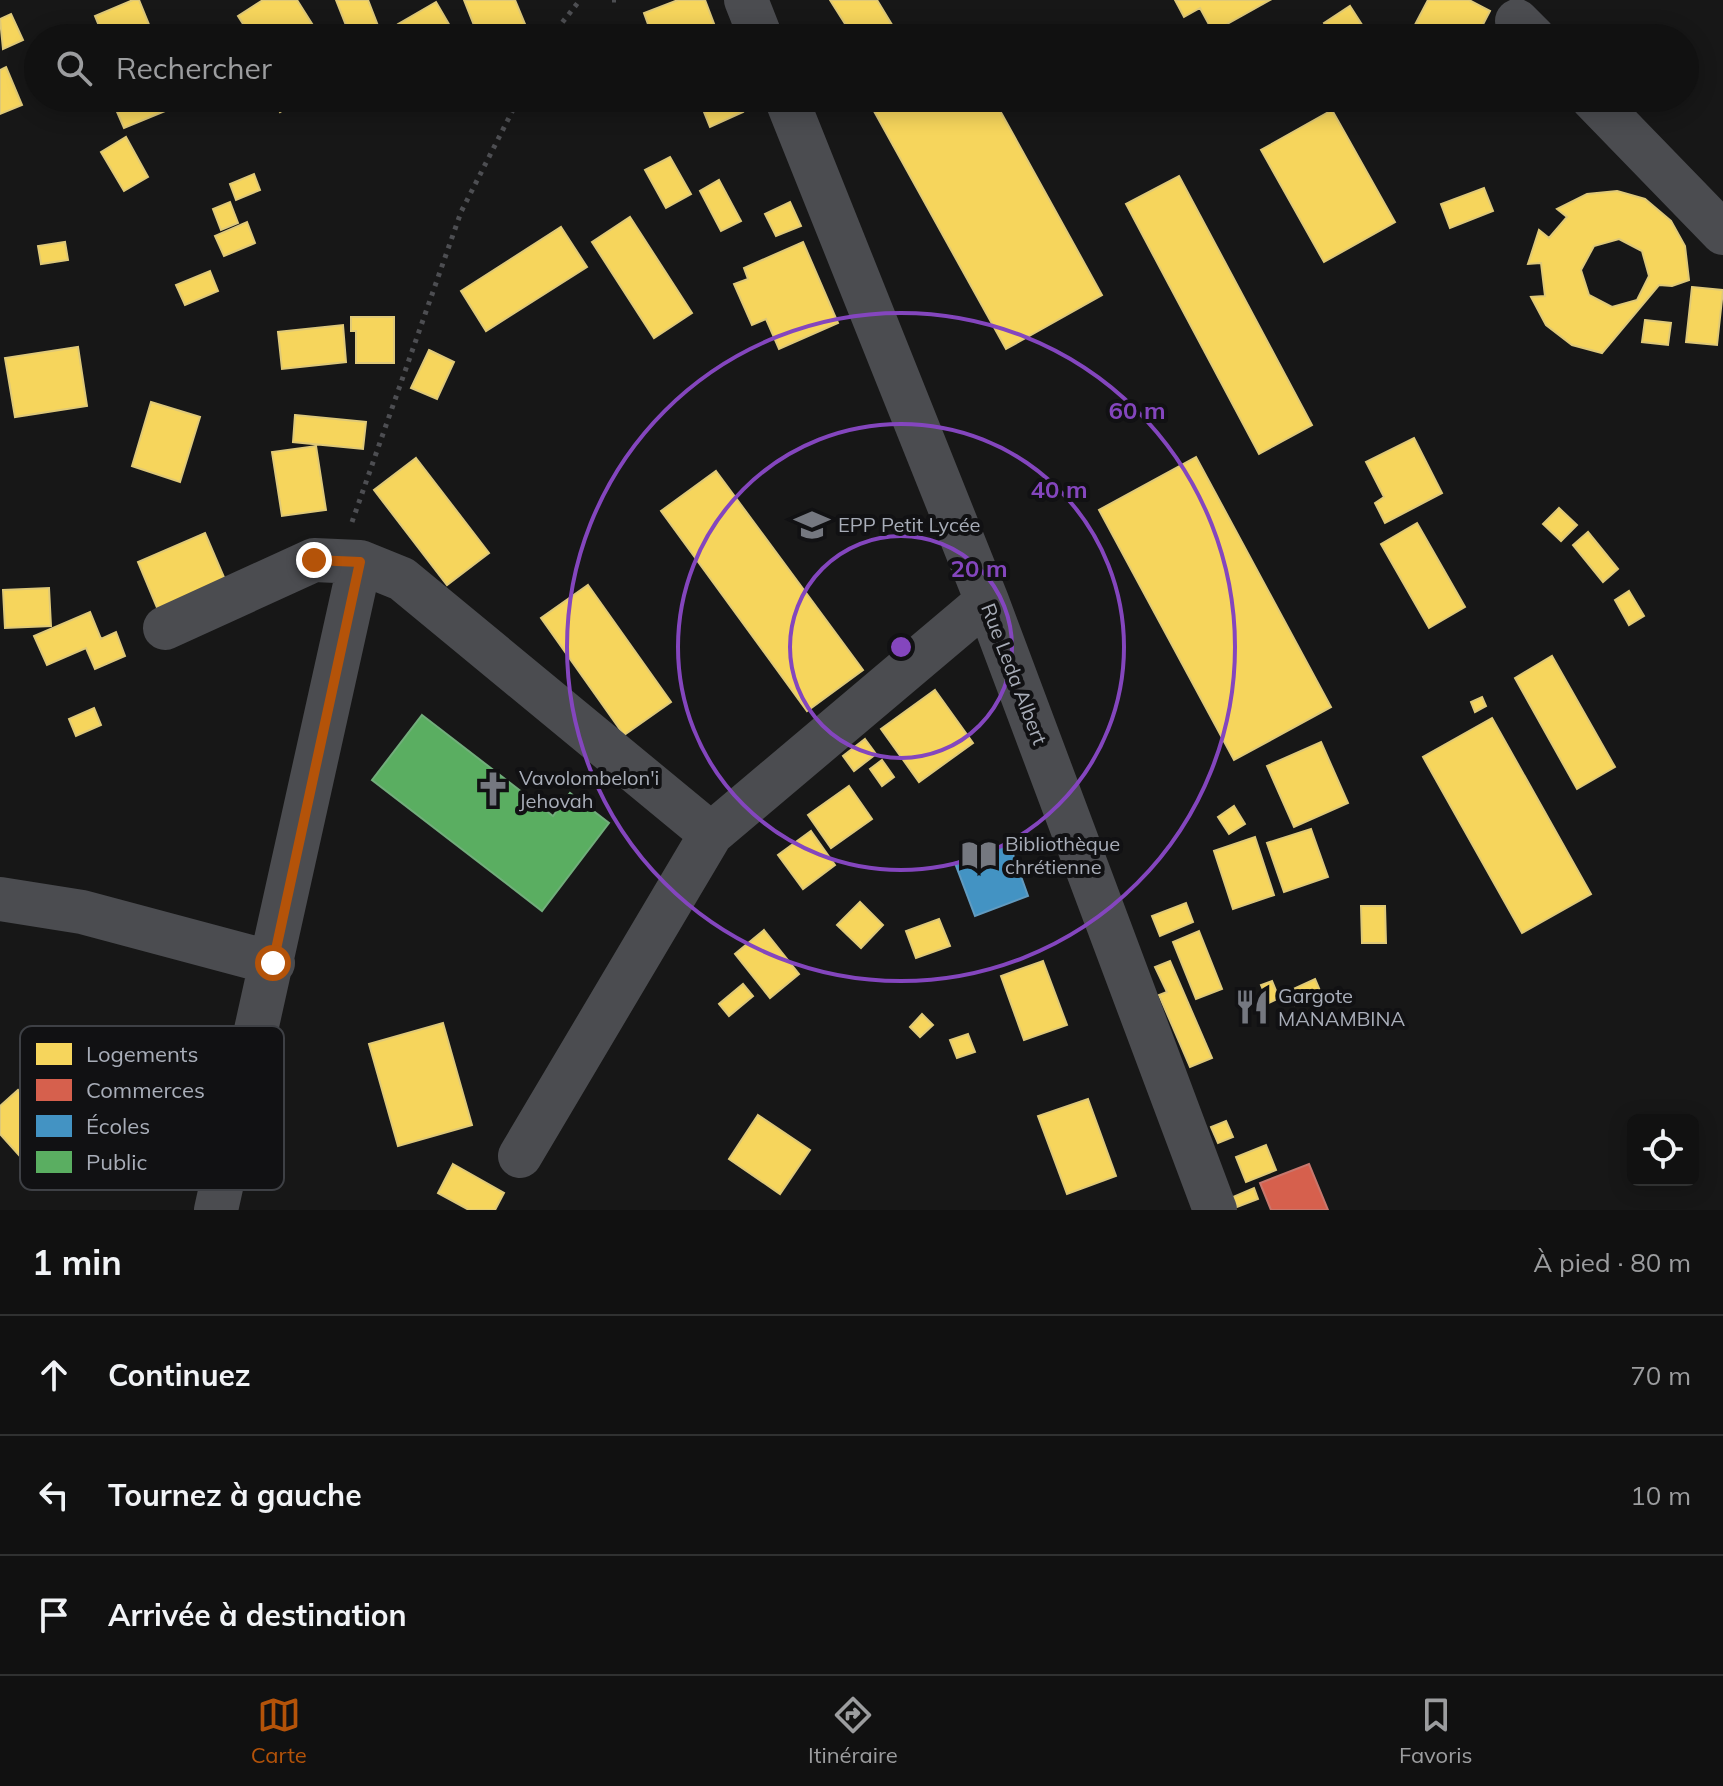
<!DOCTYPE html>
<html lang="fr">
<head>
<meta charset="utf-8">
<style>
	:root { --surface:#111; --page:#1a1a1a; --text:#f1f3f6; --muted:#9c9d9f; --line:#303131; --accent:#b45309 }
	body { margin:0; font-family:Mulish,sans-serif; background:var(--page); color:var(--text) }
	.controls { position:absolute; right:24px; bottom:24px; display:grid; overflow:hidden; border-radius:12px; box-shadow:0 4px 20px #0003 }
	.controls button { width:72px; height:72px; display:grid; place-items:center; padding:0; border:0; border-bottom:2px solid var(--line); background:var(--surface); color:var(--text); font:40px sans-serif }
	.stop { position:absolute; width:24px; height:24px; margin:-18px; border:6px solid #b45309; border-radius:50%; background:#fff }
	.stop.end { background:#b45309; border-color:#fff; box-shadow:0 2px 8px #0008 }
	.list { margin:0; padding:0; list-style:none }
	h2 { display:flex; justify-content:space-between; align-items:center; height:104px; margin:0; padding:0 32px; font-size:34px }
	h2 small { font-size:26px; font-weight:400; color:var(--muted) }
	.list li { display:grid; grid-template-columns:52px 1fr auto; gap:24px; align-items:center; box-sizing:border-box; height:120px; padding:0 32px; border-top:2px solid var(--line) }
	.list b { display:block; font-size:30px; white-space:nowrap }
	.list em { font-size:26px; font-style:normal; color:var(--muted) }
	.icon { flex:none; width:44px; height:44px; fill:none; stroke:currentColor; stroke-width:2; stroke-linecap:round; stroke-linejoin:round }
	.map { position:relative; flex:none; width:1723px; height:1210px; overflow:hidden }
	.search { position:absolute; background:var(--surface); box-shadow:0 4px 20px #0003; left:24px; right:24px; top:24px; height:88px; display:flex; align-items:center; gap:20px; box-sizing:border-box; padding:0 28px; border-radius:44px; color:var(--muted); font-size:30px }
	.sheet { height:464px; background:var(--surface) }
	nav { display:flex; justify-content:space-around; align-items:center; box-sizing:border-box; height:112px; border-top:2px solid var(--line); background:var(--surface); font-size:22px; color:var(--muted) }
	nav a { display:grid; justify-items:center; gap:4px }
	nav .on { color:var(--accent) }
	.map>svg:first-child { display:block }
	.homes { fill:#f6d55c; stroke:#dfc978; stroke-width:2; fill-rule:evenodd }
	.shops { fill:#d6604d; stroke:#c8776d; stroke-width:2 }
	.schools { fill:#4393c3; stroke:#619bc0; stroke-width:2 }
	.public { fill:#5aae61; stroke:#71ae7b; stroke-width:2 }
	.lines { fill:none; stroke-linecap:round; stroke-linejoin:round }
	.path { stroke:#4d4e52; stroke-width:5; stroke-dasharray:4 6; stroke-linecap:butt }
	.minor { stroke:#4b4c50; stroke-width:44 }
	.route { stroke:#b45309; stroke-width:10 }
	.ring { fill:none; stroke:#8446be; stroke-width:4 }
	.labels { text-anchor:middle; stroke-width:8; stroke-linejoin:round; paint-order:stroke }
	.poi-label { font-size:20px; fill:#a8adb8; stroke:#111113; text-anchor:start }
	.street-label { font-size:20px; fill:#a8adb8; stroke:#111113 }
	.key { fill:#111113; stroke:#3e4045; stroke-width:2 }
	.key-label { font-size:22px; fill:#a8adb8 }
	.centre { fill:#8446be; stroke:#111113; stroke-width:4 }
	.ring-label { font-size:24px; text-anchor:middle; font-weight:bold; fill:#8446be; stroke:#111113; stroke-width:8; stroke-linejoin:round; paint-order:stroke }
</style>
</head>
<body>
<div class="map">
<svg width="1723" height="1210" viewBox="0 0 1723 1210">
	<rect width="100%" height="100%" fill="#171717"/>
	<path class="homes" d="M133 0H139L152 32 138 38H104L95 16Z
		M263 0H297L321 38H252L238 16Z
		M336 0H368L382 36 339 38 337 32 347 28Z
		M464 0H515L530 36 479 38Z
		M678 0H705L716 29 693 38H653L644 13Z
		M830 0H877L897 33 889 38H854Z
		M1175 0H1270L1213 32 1200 8 1184 17Z
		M1428 0H1469L1490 11 1476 38H1408Z
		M436 2 457 38H406L398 24Z
		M1350 6 1366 31 1355 38H1334L1324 23Z
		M11 14 23 40 3 49 0 19Z
		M6 67 22 105 0 114V70Z
		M111 98H191L192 100 124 128Z
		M271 98H302L280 112Z
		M724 98H736L743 112 710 127 702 107Z
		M881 98H993L1102 295 1006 349 870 104Z
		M1352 98H1380V102L1353 105Z
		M1332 110 1395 222 1324 262 1261 150Z
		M126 137 148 177 124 191 101 152Z
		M670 157 691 194 666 208 645 170Z
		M254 174 260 190 236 200 230 184Z
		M1179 176 1312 425 1259 454 1126 204Z
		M719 180 741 221 721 231 700 191Z
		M1484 188 1493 211 1450 228 1441 204Z
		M1617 191 1645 199 1671 221 1685 246 1689 280 1672 286 1659 285 1602 353 1572 345 1546 325 1531 297 1545 296 1541 263 1528 264 1539 230 1549 238 1567 217 1557 209 1587 194ZM1619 239 1642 251 1649 276 1637 300 1612 307 1589 295 1581 270 1594 246Z
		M230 202 238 223 221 230 213 209Z
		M790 202 801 226 776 236 765 214Z
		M630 217 692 313 654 338 592 242Z
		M247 222 255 243 224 256 215 236Z
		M561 227 587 267 486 331 461 291Z
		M65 242 68 260 41 264 38 246Z
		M803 242 838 323 779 349 766 319 752 325 734 284 748 279 744 268Z
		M210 271 218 291 185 305 176 285Z
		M1692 287 1723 290 1717 345 1686 342Z
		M351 317H394V363H356V331H351Z
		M1645 320 1671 323 1668 345 1642 342Z
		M343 325 346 362 282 369 278 332Z
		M78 347 87 406 15 417 5 358Z
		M429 350 454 362 437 399 411 388Z
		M151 402 200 417 180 482 132 466Z
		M295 415 366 422 363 449 293 442Z
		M1414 438 1442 493 1385 523 1375 503 1384 497 1366 462Z
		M316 446 326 510 282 516 272 452Z
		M1196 457 1331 707 1234 760 1099 510Z
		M416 458 489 553 447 585 374 490Z
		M716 471 863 670 807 711 661 511Z
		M1559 508 1577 525 1561 541 1543 524Z
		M1417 523 1465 607 1429 628 1381 544Z
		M1588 532 1618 569 1603 582 1573 545Z
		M205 533 226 582 158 610 138 562Z
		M588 585 671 702 624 735 541 618Z
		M49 588 51 626 5 628 3 590Z
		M1629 591 1644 616 1629 625 1615 600Z
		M90 612 101 639 116 632 125 656 95 669 86 648 47 665 34 636Z
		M1552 656 1615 767 1577 789 1515 678Z
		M935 690 973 743 919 782 881 729Z
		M1482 697 1486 706 1475 712 1471 702Z
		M94 708 101 725 76 736 69 719Z
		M1492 718 1591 894 1522 933 1423 757Z
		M865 739 876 754 854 771 843 756Z
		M1321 742 1348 803 1294 827 1267 766Z
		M882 760 894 777 882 786 870 769Z
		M849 786 872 819 831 848 808 815Z
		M1234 806 1245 824 1229 834 1218 817Z
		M1311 829 1328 877 1284 892 1267 843Z
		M811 831 835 865 803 889 778 855Z
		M1255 837 1274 895 1233 909 1214 851Z
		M860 902 883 925 861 948 837 925Z
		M1186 903 1193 922 1160 936 1152 916Z
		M1361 906H1385L1386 943H1362Z
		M939 919 950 946 916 958 906 931Z
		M764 930 799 974 770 998 735 954Z
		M1199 931 1222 989 1196 999 1173 942Z
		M1043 961 1067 1025 1024 1040 1001 976Z
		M1170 961 1212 1058 1190 1067 1159 995 1167 992 1155 967Z
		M1315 979 1321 993 1295 1005 1289 991Z
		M1272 981 1279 998 1269 1003 1261 985Z
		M743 984 753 996 729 1016 719 1004Z
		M922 1014 933 1025 920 1037 910 1027Z
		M443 1023 472 1125 398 1146 369 1044Z
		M968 1034 975 1052 957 1058 950 1040Z
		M18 1090 68 1145 36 1174 0 1134V1106Z
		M1088 1099 1116 1176 1067 1194 1038 1116Z
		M758 1115 810 1150 780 1194 729 1159Z
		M1226 1121 1233 1137 1218 1143 1211 1127Z
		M1266 1145 1276 1170 1246 1182 1236 1157Z
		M453 1164 504 1193 495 1210H469L438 1193Z
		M1254 1188 1258 1199 1237 1207 1233 1197Z"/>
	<path class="shops" d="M1309 1164 1328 1210H1271L1260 1183Z"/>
	<path class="schools" d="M1009 843 1028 896 975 916 955 863Z"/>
	<path class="public" d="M422 715 553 816 570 793 609 823 542 911 372 780Z"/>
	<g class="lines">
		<path class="path" d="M612 0H616
			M550 38 580 0
			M352 522 461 212 519 98"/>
		<path class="minor" d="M746 0 761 38
			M1517 21 1534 38
			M786 98 987 601 1215 1210
			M1592 98 1723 233
			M165 628 314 560 360 562 402 579 711 834
			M0 899 82 912 273 963
			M520 1156 711 834 987 601
			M216 1210 360 562"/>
	</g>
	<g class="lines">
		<path class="route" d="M273 963 360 562 314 560"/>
	</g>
	<g class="ring">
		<circle cx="901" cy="647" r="111"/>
		<circle cx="901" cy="647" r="223"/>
		<circle cx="901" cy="647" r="334"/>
	</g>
	<defs>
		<g id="school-bare" transform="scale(2.76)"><path d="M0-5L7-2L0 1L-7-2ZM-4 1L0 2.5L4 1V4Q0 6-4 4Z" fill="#757880" stroke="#111113" stroke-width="2.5" paint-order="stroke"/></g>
		<g id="church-bare" transform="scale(2.76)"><path d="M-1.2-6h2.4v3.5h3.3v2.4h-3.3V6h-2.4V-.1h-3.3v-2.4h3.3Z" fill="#757880" stroke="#111113" stroke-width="2.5" paint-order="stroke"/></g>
		<g id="library-bare" transform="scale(2.76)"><path d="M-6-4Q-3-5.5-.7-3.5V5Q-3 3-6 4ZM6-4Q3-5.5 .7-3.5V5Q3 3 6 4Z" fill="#757880" stroke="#111113" stroke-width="2.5" paint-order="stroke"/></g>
		<g id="restaurant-bare" transform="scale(2.76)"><path d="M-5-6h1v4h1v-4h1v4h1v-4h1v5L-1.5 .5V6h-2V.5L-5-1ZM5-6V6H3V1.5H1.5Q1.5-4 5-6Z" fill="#757880" stroke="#111113" stroke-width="2.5" paint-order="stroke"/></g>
	</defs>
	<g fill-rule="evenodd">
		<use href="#school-bare" x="812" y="525"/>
		<use href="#church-bare" x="493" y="789"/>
		<use href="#library-bare" x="979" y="855"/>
		<use href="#restaurant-bare" x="1252" y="1007"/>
	</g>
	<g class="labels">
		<g class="poi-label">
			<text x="838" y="532">EPP Petit Lycée</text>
			<text x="519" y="785">Vavolombelon'i<tspan x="519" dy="23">Jehovah</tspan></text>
			<text x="1005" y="851">Bibliothèque<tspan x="1005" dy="23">chrétienne</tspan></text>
			<text x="1278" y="1003">Gargote<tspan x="1278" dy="23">MANAMBINA</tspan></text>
		</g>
		<g class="street-label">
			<text transform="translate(1014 674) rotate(69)" y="7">Rue Leda Albert</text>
		</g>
	</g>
	<rect x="20" y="1026" width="264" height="164" rx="12" class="key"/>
	<rect x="36" y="1043" width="36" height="22" fill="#f6d55c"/>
	<rect x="36" y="1079" width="36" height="22" fill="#d6604d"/>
	<rect x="36" y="1115" width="36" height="22" fill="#4393c3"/>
	<rect x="36" y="1151" width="36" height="22" fill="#5aae61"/>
	<g class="key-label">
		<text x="86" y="1062">Logements</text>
		<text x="86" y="1098">Commerces</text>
		<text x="86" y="1134">Écoles</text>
		<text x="86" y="1170">Public</text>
	</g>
	<circle cx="901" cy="647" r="12" class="centre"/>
	<g class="ring-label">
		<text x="1137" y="419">60 m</text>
		<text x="1059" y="498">40 m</text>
		<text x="979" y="577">20 m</text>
	</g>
</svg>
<div class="controls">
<button><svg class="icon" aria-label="locate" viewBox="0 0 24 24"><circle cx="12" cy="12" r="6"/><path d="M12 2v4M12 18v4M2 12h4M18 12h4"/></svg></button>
</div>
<div class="stop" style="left:273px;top:963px"></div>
<div class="stop end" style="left:314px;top:560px"></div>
<div class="search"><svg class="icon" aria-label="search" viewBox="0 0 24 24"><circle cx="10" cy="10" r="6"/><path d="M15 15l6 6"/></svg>Rechercher</div>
</div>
<section class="sheet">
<h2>1 min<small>À pied · 80 m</small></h2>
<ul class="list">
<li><svg class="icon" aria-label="ahead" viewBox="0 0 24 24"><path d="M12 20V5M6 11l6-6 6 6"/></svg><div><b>Continuez</b></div><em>70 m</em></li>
<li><svg class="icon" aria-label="left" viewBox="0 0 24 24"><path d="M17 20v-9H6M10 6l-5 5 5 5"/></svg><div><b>Tournez à gauche</b></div><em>10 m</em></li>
<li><svg class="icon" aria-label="arrive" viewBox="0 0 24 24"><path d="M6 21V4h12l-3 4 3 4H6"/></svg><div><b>Arrivée à destination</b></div></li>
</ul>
</section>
<nav>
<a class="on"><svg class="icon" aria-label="map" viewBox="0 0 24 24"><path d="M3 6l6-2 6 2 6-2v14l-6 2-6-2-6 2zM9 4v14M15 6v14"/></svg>Carte</a>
<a><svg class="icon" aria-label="directions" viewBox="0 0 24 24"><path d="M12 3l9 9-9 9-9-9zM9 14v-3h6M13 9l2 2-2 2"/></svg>Itinéraire</a>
<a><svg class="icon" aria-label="saved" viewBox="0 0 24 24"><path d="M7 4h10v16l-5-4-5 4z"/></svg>Favoris</a>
</nav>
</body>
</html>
